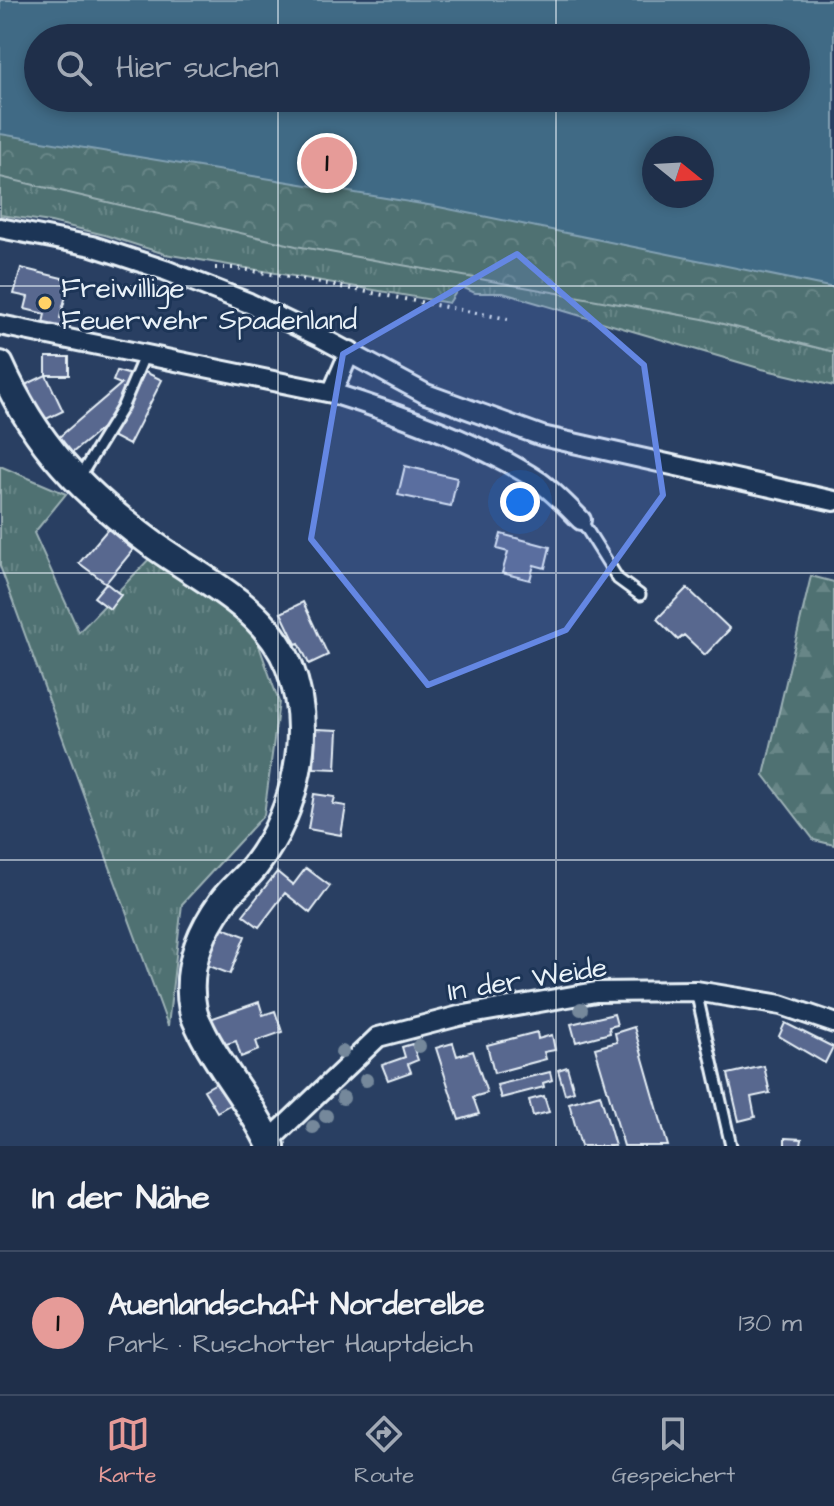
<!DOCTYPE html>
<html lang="de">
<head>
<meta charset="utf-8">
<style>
	:root { --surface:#1f2f4a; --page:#273751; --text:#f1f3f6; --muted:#a1a9b5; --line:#3c4a62; --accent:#e69b98 }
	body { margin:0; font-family:"Architects Daughter",sans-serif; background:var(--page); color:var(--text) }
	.compass { position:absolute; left:642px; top:136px; width:72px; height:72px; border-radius:50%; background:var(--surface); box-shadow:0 4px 12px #0003; rotate:108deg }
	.you { position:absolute; left:520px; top:502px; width:28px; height:28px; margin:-20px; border:6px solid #fff; border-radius:50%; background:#1a73e8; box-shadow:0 0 0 12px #1a73e833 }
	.badge { display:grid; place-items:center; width:52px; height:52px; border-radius:50%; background:var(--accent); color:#111; font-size:26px; font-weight:700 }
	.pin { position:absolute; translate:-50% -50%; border:4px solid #fff; box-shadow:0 2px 8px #0006 }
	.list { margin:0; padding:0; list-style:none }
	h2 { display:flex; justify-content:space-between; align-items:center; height:104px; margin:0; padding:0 32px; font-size:34px }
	h2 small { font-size:26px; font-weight:400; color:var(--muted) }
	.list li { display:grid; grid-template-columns:52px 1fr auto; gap:24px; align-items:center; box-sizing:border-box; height:144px; padding:0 32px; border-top:2px solid var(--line) }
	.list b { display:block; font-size:30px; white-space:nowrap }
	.list p { margin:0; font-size:26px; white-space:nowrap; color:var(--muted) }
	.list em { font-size:26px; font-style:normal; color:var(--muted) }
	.icon { flex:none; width:44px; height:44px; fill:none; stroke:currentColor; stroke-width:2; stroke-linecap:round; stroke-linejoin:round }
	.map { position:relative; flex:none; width:834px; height:1146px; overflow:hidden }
	.search { position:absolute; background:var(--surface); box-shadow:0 4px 12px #0003; left:24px; right:24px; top:24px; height:88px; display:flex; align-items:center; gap:20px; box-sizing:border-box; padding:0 28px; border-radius:44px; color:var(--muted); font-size:30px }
	.sheet { height:248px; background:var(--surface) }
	nav { display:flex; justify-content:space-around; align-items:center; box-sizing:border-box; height:112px; border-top:2px solid var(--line); background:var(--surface); font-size:22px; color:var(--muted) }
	nav a { display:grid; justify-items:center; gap:4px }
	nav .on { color:var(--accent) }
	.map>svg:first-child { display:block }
	.grass { fill:url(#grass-tufts); stroke:#9cb1b5; stroke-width:2 }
	.forest { fill:url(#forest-firs); stroke:#9cb1b5; stroke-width:2 }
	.park { fill:url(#park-crowns); stroke:#9cb1b5; stroke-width:2; fill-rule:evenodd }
	.water { fill:#3f6b85; stroke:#83a1b3; stroke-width:2; fill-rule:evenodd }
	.building { fill:#58678f; stroke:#e8f1f8; stroke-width:2 }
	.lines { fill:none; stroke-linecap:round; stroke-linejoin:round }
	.lane-casing { stroke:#e8f1f8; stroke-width:15 }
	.street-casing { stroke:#e8f1f8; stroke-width:24 }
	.secondary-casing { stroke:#e8f1f8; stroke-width:32 }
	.path { stroke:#e8f1f8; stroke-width:4; stroke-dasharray:2 6; stroke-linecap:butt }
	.lane { stroke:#1d3557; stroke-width:9 }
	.street { stroke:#1d3557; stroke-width:18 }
	.secondary { stroke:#1d3557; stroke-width:26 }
	.tree { fill:#74889b }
	.marked { fill:#6487e3; fill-opacity:0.2; stroke:#6487e3; stroke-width:6; stroke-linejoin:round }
	.grid { fill:none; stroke:#e8f1f8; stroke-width:2; stroke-opacity:0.55 }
	.poi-dot { fill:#ffd166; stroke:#1d3557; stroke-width:3 }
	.labels { text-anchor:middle; stroke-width:6; stroke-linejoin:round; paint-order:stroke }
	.poi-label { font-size:28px; fill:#e8f1f8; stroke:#1d3557; text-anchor:start }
	.street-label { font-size:28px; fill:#e8f1f8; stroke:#1d3557 }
</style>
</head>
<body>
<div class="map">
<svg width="834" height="1146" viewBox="0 0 834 1146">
	<defs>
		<pattern id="grass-tufts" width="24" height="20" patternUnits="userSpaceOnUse" patternTransform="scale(2)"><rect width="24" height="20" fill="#4f7172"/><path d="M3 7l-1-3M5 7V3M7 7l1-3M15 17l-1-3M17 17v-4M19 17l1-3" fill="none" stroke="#688687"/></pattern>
		<pattern id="forest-firs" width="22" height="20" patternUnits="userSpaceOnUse" patternTransform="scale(2)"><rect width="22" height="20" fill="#4f7172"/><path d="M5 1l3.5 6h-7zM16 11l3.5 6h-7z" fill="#688687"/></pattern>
		<pattern id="park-crowns" width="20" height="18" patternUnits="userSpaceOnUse" patternTransform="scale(2)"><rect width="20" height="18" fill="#4f7172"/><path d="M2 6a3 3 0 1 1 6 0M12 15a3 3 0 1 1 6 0" fill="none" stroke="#688687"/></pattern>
	</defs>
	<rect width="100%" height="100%" fill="#293f62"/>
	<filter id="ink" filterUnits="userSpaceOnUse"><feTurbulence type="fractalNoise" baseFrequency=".0125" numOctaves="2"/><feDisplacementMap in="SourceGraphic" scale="16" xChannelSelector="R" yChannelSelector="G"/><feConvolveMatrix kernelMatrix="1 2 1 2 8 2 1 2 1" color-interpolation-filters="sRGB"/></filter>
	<g filter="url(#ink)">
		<path class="grass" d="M0 134 834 288V386L762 369 503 293H475L460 286 449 303 165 254 105 235 51 222 0 215Z
			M0 466 66 494 34 533 79 632 152 556 253 629 279 702 264 815 182 904 168 1026 0 566Z"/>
		<path class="forest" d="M811 576 834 582V845L814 840 764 775Z"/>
		<path class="park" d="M0 0H834V352L703 319 296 246 0 177ZM38 38H796V98H38ZM654 148H702V196H654Z"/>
		<path class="water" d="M0 0H834V288L434 206 0 134ZM38 38H796V98H38ZM654 148H702V196H654Z"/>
		<path class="building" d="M21 268 70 280 60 318 71 321 69 330 43 323 45 314 25 309 28 297 14 294Z
			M46 357H69V375H46Z
			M117 371 131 375 127 391 106 425 72 453 58 438 121 384 113 381Z
			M145 372 162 380 129 445 112 436Z
			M46 375 63 411 42 421 25 385Z
			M405 466 457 478 451 506 398 495Z
			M108 529 133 550 106 583 79 563Z
			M501 534 550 547 545 568 534 565 530 580 502 573 508 552 497 549Z
			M106 583 121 595 110 609 94 597Z
			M687 588 730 629 705 655 684 635 678 640 657 619Z
			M303 602 328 655 309 664 299 643 296 644 281 613Z
			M316 729 338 730 336 769 314 768Z
			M314 794 335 797 333 804 346 806 341 835 308 829Z
			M306 868 330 886 310 913 285 893 259 927 243 915 277 872 293 885Z
			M218 926 245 936 230 974 204 964Z
			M259 1002 263 1015 275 1011 282 1032 256 1041 259 1050 241 1057 236 1041 220 1046 210 1019Z
			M614 1014 617 1025 609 1027 610 1033 576 1042 571 1024Z
			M785 1023 833 1047 825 1063 779 1036Z
			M634 1027 668 1146H624L595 1048 617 1042 615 1033Z
			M537 1032 538 1039 552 1035 555 1050 544 1052 546 1059 494 1073 487 1045Z
			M453 1043 457 1056 473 1051 487 1093 473 1097 479 1114 459 1120 436 1048Z
			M412 1044 418 1060 408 1064 411 1072 388 1080 382 1065 405 1057 402 1047Z
			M764 1066 770 1093 751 1097 755 1117 739 1121 728 1074Z
			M567 1067 574 1091 565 1094 558 1070Z
			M550 1072 552 1080 543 1083 544 1087 501 1098 497 1085Z
			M220 1081 233 1103 217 1112 204 1090Z
			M600 1094 615 1146H581L569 1103Z
			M544 1096 549 1112 533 1116 529 1100Z
			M785 1138 802 1139 801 1146H785Z"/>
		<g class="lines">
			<g class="lane-casing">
				<path id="lane" d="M79 478 122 408 145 354
					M581 520 618 579 640 595
					M696 991 731 1146"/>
			</g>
			<g class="street-casing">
				<path id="street" d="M0 228 92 246 165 270 249 303 320 337 426 394 542 436 834 501
					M0 325 332 393 350 351
					M332 393C396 413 485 445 540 482 555 493 568 507 581 520
					M269 1141 378 1037 459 1016 596 992 696 991 781 1005 834 1023"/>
			</g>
			<g class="secondary-casing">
				<path id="secondary" d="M0 365C35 444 82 492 151 543 200 579 264 605 289 666 315 731 296 812 255 866 245 879 231 889 222 902 199 934 185 971 193 1010 194 1017 199 1025 202 1032 222 1072 253 1106 271 1146"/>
			</g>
			<path class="path" d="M215 268H236L295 278 508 319"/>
			<use href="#lane" class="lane"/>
			<use href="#street" class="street"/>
			<use href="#secondary" class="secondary"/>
		</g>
		<g class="tree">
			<circle cx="581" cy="1009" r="7"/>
			<circle cx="419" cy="1046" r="7"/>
			<circle cx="342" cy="1052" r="7"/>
			<circle cx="366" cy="1080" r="7"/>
			<circle cx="343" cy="1098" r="7"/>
			<circle cx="326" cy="1116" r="7"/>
			<circle cx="313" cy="1127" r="7"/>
		</g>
	</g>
	<path class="marked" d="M517 254 644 365 663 495 566 630 428 685 311 539 343 354Z"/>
	<path class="grid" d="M278 0V38M556 0V38M278 98V1146M556 98V1146M0 286H834M0 573H834M0 860H834"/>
	<circle class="poi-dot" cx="45" cy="303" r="8"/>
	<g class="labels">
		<g class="poi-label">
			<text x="61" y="297">Freiwillige<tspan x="61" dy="32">Feuerwehr Spadenland</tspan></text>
		</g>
		<g class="street-label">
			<text transform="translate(527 978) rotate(-9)" y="10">In der Weide</text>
		</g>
	</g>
</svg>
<svg class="compass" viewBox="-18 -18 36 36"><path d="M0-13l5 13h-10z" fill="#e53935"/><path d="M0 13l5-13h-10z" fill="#a1a9b5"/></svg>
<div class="you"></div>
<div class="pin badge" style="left:327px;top:163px">1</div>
<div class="search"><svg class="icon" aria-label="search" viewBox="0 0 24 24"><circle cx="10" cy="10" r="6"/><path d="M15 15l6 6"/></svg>Hier suchen</div>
</div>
<section class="sheet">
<h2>In der Nähe<small></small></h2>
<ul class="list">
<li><span class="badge">1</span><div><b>Auenlandschaft Norderelbe</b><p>Park · Ruschorter Hauptdeich</p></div><em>130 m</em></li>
</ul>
</section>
<nav>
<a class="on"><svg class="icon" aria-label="map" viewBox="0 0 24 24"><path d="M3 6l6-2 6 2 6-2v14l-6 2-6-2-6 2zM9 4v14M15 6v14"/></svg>Karte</a>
<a><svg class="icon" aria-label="directions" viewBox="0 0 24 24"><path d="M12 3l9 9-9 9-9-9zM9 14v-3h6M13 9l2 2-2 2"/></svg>Route</a>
<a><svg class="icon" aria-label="saved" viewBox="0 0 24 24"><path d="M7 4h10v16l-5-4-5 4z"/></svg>Gespeichert</a>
</nav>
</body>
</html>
